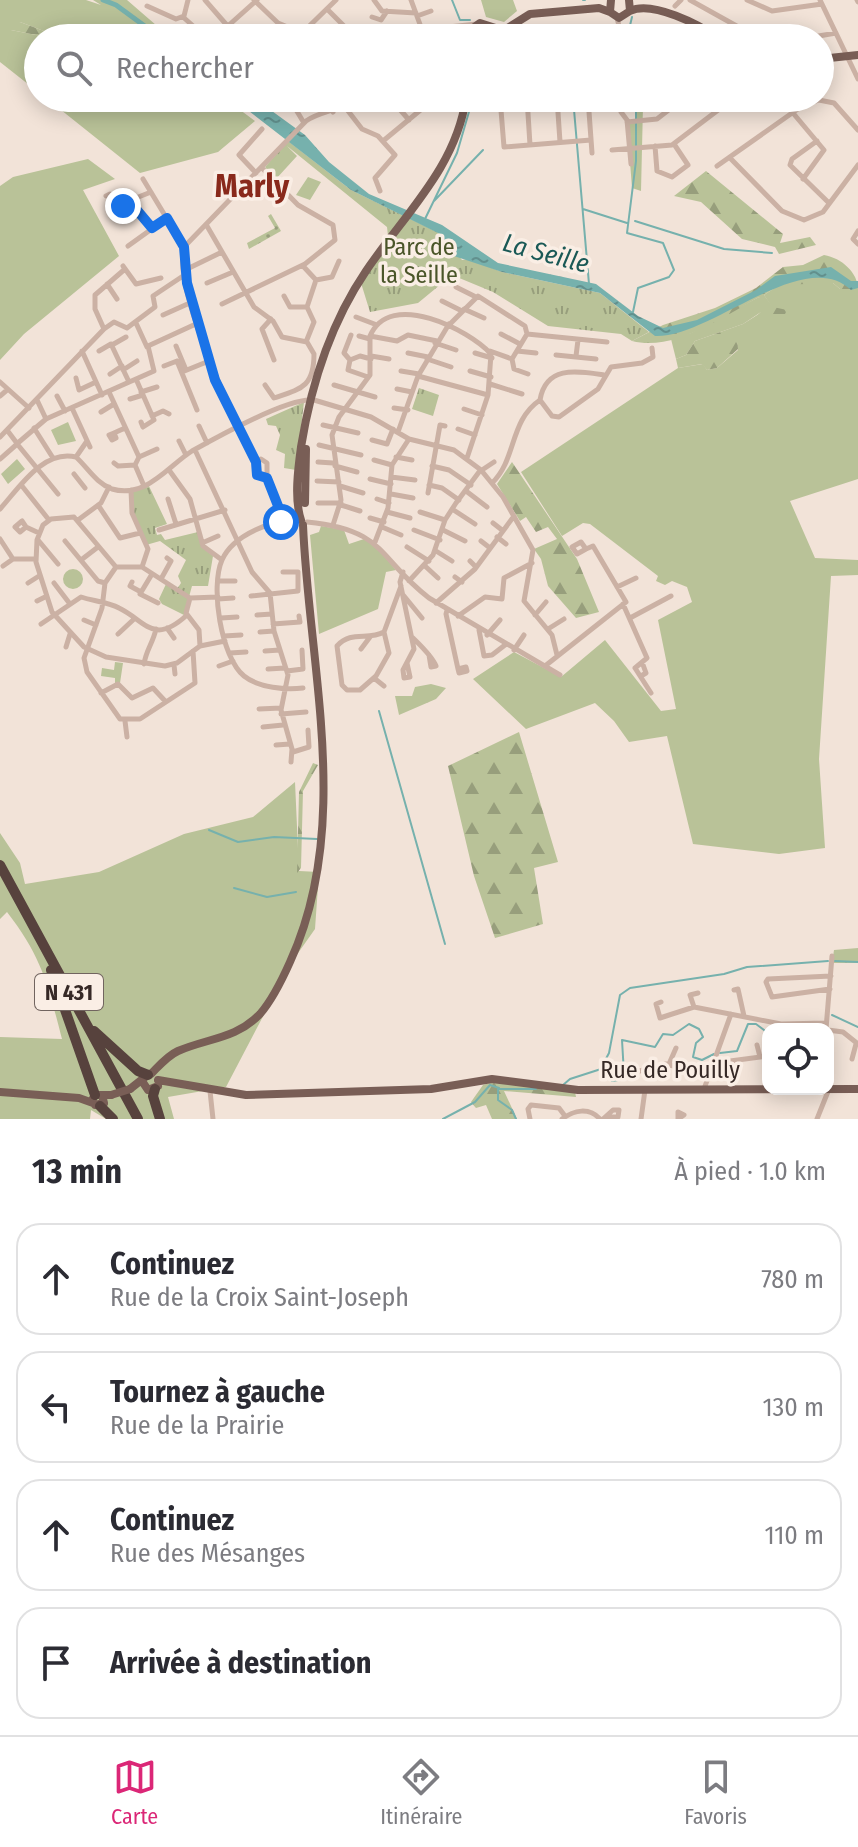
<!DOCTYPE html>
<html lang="fr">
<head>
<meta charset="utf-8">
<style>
	:root { --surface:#fff; --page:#f2f2f3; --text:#2b2b33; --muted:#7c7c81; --line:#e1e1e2; --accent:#db2777 }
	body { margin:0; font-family:"Fira Sans Condensed",sans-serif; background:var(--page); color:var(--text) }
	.controls { position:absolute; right:24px; bottom:24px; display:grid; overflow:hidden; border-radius:16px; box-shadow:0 4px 20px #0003 }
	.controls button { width:72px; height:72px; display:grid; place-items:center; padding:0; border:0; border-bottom:2px solid var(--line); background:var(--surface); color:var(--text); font:40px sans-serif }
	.stop { position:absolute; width:24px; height:24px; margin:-18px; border:6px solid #1a73e8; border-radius:50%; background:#fff }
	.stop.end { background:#1a73e8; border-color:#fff; box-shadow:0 2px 8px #0008 }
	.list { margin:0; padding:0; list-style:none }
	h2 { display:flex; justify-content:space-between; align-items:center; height:104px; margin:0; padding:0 32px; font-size:34px }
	h2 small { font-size:26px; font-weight:400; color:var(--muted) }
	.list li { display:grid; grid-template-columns:52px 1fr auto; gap:24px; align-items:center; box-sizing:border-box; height:112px; margin:0 16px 16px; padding:0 16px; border:2px solid var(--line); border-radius:24px }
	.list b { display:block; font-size:30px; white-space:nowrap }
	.list p { margin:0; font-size:26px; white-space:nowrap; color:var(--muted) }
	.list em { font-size:26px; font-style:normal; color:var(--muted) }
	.icon { flex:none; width:44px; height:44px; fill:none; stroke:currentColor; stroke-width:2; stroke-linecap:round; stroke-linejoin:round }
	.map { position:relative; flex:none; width:858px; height:1119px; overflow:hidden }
	.search { position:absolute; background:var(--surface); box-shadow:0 4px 20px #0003; left:24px; right:24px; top:24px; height:88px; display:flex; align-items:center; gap:20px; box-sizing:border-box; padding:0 28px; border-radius:44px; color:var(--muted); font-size:30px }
	.sheet { height:616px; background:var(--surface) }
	nav { display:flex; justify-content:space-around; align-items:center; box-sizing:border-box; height:112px; border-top:2px solid var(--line); background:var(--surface); font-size:22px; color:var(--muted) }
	nav a { display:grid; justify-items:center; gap:4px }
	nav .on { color:var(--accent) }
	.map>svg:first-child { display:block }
	.grass { fill:#b9c298 }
	.forest { fill:url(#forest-firs) }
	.park { fill:url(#park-tufts) }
	.garden { fill:url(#garden-dots) }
	.water { fill:url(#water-ripples) }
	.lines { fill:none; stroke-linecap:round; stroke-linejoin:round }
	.stream { stroke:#76b1ad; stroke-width:2 }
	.river { stroke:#76b1ad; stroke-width:5 }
	.minor { stroke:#cbb1a4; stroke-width:5 }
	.major { stroke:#795e56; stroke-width:8 }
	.highway { stroke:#57423d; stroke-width:10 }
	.major-bridge { stroke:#795e56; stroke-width:8 }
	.route { stroke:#1a73e8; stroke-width:10 }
	.labels { text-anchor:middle; stroke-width:7; stroke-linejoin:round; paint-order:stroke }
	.shield { fill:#faeee5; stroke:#71645f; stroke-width:2 }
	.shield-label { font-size:22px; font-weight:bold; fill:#362926 }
	.park-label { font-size:24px; fill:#4a5529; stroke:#faeee5 }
	.street-label { font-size:24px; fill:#362926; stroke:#faeee5 }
	.water-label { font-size:26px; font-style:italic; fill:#1a5956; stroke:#faeee5 }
	.district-label { font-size:32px; font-weight:bold; fill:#89291b; stroke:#faeee5 }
</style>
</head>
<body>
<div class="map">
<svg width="858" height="1119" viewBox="0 0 858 1119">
	<defs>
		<pattern id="forest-firs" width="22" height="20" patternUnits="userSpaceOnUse" patternTransform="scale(2)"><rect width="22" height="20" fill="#b9c298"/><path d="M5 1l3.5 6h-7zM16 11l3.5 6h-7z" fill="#979e7c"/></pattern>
		<pattern id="park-tufts" width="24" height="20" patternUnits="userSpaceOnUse" patternTransform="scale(2)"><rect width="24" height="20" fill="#b9c298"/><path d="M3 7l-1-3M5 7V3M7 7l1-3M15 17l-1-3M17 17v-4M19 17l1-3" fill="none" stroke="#979e7c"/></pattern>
		<pattern id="garden-dots" width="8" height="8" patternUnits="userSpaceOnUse" patternTransform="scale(2)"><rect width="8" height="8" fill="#b9c298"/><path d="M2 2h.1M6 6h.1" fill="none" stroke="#979e7c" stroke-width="1.8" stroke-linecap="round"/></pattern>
		<pattern id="water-ripples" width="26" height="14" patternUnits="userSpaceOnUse" patternTransform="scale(2)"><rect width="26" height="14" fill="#76b1ad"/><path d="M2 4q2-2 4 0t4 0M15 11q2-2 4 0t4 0" fill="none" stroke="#62908d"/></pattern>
	</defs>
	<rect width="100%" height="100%" fill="#f2e3d8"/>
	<path class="grass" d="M0 0H86L101 5 93 0H127L171 38H91L57 29 52 34 20 22 11 30 51 38H38V92L0 62Z
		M481 0H513L517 11 504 22 486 17Z
		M46 98H224L255 121 218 152 140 173Z
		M634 98H661L643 106 641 191 632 188 627 122 636 121Z
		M88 159 115 179 83 190 119 256 24 334 0 360V186L13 177Z
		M308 177 321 182 310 200 296 195Z
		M796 282 833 283 840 289H858V479L790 501 815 558 858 560V575L831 576 819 759 825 848 779 854 693 844 667 736 629 742 614 721 595 703 526 729 473 679 514 652 561 677 605 640 661 711 676 709 658 620 692 602 687 587 672 581 665 585 656 581 658 576 590 524 583 523 562 536 521 472 678 368 703 364 707 370 717 368 738 350 736 334 761 312 743 324 695 341 686 355 676 359 671 339 691 333 759 297 772 307 764 295 779 285Z
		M68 422 76 441 58 445 51 430Z
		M17 459 25 469 8 484 1 474Z
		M321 526 344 530 349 544 364 539 374 544 396 570 386 572 378 609 319 634 310 535 319 532Z
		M63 579a10 10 0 1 1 20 0a10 10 0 1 1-20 0Z
		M115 662 123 663 120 683H115V678L101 676 102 668 114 670Z
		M295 782 299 871 319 872 315 929 291 963 226 1087 168 1097 174 1119H106L91 1110 90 1119H0V1037L62 1039C48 985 42 957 7 912L0 919V833L20 863 25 884 99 872 184 834 253 817Z"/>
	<path class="forest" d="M20 22 52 34 57 29 91 38H51L11 30 9 23Z
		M706 171 783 234 780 243 810 237 816 245 779 254 775 247 742 239 701 202 674 196Z
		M824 255C842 258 858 273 858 289H840L833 283 779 285 764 295 773 307 787 310 785 314 761 319 737 334 738 349 717 368 707 370 702 364 678 368 676 359 686 355 695 341 743 324 765 310 759 297C724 316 675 352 632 341L663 325 715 308 756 288 783 267 803 265Z
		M512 462 577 559 599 612 576 618 548 586 541 559 534 549 557 539 548 527 536 532 526 517 520 521 497 484Z
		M431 684 446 688 436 699 399 715 395 696H412L415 687Z
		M519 732 558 862 534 868 543 924 495 938 474 876 448 766Z
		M313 763 318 765 303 791 301 868 297 873 299 792Z
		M858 948V963H832L834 950Z
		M496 1081 575 1092 576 1097 504 1091 517 1119H492L486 1105 476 1108 471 1102 483 1085Z"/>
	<path class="park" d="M288 141 351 190 443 235 462 260 469 259 502 272 600 293 649 332 632 341 621 334 548 326 493 292 452 275 418 303 370 312 361 283 389 245 387 227 287 146 297 156 276 179 265 167Z
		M419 388 439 395 433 416 412 409Z
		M304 402 296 470 284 468 285 454 276 450 280 435 276 426 268 425 266 419Z
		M148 484 167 524 155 528 157 535 161 534 165 540 198 532 203 547 213 556 208 586H192L184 615 162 604 159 599 166 584 177 589 181 583 178 576 186 560 160 541 146 545 132 513 131 490Z"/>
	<path class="garden" d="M271 214 281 231 249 249 247 243 275 228 268 216Z"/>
	<path class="water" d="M232 98H254L305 135 329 162 369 194 442 225 498 263 596 284 638 316 663 328 697 320 756 290 775 276 831 267 851 281H858V288L851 290C804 245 710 338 655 336L600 293 502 272 451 255 442 235 351 190Z"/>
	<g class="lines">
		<path class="stream" d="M452 0 460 20H470
			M583 0H585
			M627 38 632 17
			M573 98 589 284
			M434 201 483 150
			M583 209 627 223
			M425 219 457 153 473 98
			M635 221 724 249 772 253
			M633 312 638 288 669 277 674 270 663 243 627 233 636 161V98
			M379 711 445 944
			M209 830 238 842 274 837 317 839
			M234 888 267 897 296 892
			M835 961 858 962
			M832 1015 858 1027
			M791 1029H794
			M815 1029 820 1026
			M720 1053 737 1051 748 1024H756L768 1033
			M601 1068 609 1053 620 995 630 988 724 974 747 967 828 961
			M563 1085 570 1079 601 1069 612 1081 618 1080 624 1074 622 1040 655 1047 663 1034 673 1035 689 1024 699 1029 703 1037 696 1043 693 1057 702 1060 714 1054
			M443 1119 475 1102 490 1085 499 1088
			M516 1119 512 1110 498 1100V1089H536"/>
		<path class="river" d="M103 0 116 5 161 38"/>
		<path class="minor" d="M205 0 238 38
			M254 0 278 23 302 33
			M374 0 382 11 416 13
			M411 0 425 38
			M690 0 751 34 767 38
			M747 0 772 11 822 4
			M820 0 858 79
			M857 0 858 2
			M147 6 176 19 184 16 188 0
			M675 6 681 0
			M327 9 356 38
			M417 16 431 11
			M183 17 200 32
			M372 17 381 20 387 11
			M617 18 622 38
			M229 25 257 0
			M461 32 463 38
			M214 33 220 38
			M226 38 233 32
			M297 38 336 0
			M402 38 429 29 477 24
			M543 38 586 28
			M641 38 652 33 670 38
			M807 38 836 33
			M289 98 304 123
			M323 98 333 112
			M390 98 409 120
			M436 98 462 108
			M500 98 504 147 591 140
			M527 98 530 145
			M557 98 560 142
			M588 98 592 153
			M620 98 621 112 627 120 631 164
			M345 107 362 129 378 136 395 155 375 178 380 191
			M793 113 824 150 803 179
			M627 122 657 119 684 98
			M383 141 435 98
			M817 141 792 159 790 165 829 203
			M655 146 657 171 672 177 688 165 674 144
			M612 150 672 145 734 98
			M731 159 782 211 804 220 823 212 858 165
			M717 166 802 106 819 100 834 103 858 130
			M256 173 239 155 262 129
			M143 179 184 247
			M106 196 110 194 123 206 126 214 136 209
			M131 199 152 228
			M121 204 151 192
			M207 226 254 307 273 321 282 337 307 342 314 354C314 387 301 389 274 398L265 385
			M858 231 853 239 858 244
			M128 246 167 218
			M184 247C172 289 235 422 256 462L257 475 267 478V463L261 459 256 462
			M184 247 306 121C322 110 339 112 355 98
			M123 266 136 284 161 278
			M303 266 316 280 307 307 314 322 306 342
			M185 270 222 252
			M316 280 332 277 339 261
			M207 283 233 272
			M107 284 117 299
			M456 287 474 296
			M284 296 290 307H307
			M442 301 462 311
			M222 304 305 264 335 240 333 225 298 205 262 168
			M464 309 484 318
			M163 315 192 302
			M356 317 377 325
			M271 319 262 329 274 360
			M136 323 147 347
			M450 324 478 296 525 326 527 334
			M104 329 95 309V295L125 269
			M501 334 520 344
			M351 335 344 353 350 360 348 370 368 377
			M359 336 370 339
			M370 336 397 341 408 335 437 341
			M435 343 456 350
			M112 345 126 337
			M176 346 186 370
			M82 351 102 395
			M99 351 111 344 129 382
			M490 351 512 359 527 334 607 342
			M517 351 536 353
			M408 353 428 357
			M475 353 492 358
			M556 355 596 359
			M371 356 389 359
			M576 356 578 340
			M427 359 451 367
			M512 359 514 369 528 374
			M350 360 360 356 371 359
			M177 361 197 410
			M164 366 177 361
			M123 370 137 361
			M401 371 419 374
			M470 371 491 377
			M182 372 209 361
			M110 374 122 366
			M418 376 488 395
			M76 378 79 390 96 382
			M136 379 154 420 143 427 141 422
			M0 382 29 408
			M490 384 522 394
			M334 385 375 397
			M397 389 412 392
			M109 392 139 457 135 465 144 486
			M141 392 157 387
			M0 396 7 390
			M57 396 65 411
			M130 399 143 395
			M37 400 46 419
			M314 400 371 417 409 439 454 450 481 470 503 497 533 550 524 601 552 635 557 655
			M540 400C546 365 577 371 604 375
			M72 408 90 447
			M394 408 408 410
			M464 409 482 415
			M101 412 114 404
			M152 416 163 411 169 414
			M323 425 358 433
			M199 426 207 443
			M34 428 53 458
			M458 429 475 435
			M7 430 16 442
			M398 432 418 376 449 324
			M114 433 109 435 112 440 116 438 114 433 125 428
			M0 437 104 329 114 322 127 328 155 307 153 296 186 274
			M372 440 387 444 393 429
			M179 441 186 455
			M19 442 46 419 154 371 148 346 198 323
			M18 445 58 494
			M319 445 361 455
			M195 450 252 572 270 593 274 631 288 675 281 710 292 749 291 762
			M76 457C88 468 96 483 112 489 146 499 168 466 192 451 217 437 284 400 310 400
			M76 457 87 441
			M139 457 157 449
			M396 457 412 460
			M0 459 16 445
			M374 460 392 465
			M318 462 333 463
			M114 463 118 466 135 465
			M335 466 357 472
			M432 466 449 470 471 485
			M169 470 190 499 203 546 222 560
			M74 474 85 488
			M391 477 415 480
			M267 478 284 521
			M370 479 391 484
			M317 481 339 482
			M492 483C517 459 509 421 540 400L552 416 559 417 598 389 611 367 642 363 653 357 652 348
			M429 485 442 488 459 500
			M22 486 49 520
			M340 486 363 493
			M131 490 132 513 148 549 142 567
			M466 491 487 507
			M428 493 440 425 445 426
			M391 494 413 498
			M168 499 176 524
			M377 499 389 503
			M318 503H341
			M98 505 120 538 140 533
			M341 505 360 511
			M0 509C19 488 43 449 76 457
			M452 509 475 524
			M387 512 410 518
			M420 512 445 520
			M370 518 384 522
			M78 520 101 503 109 487
			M301 522C275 517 233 535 222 560 210 587 221 657 244 676 259 688 286 690 303 688
			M307 522C387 530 377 558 429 598L560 675
			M493 523 502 530
			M333 525 341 500 332 435 339 417 370 375V336C390 289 469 330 491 354L488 395 467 458
			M26 527 22 521 15 527 20 532 26 527 39 533
			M382 527 401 535
			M159 530 225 510
			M414 530 440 540
			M443 530 465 541
			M497 537 506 544
			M0 539 13 559H36
			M38 540 58 564
			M65 541 98 581 105 583
			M481 541 490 548
			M375 542 388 508 392 465 409 439
			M581 542 586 549 577 554 572 547Z
			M202 543 218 536
			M407 547 429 561
			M436 551 452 561
			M81 560 98 547
			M470 561 476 567
			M3 566 13 559
			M425 566 438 578
			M116 567 74 517 51 519 43 525 37 540 36 562 52 612 84 647 106 657 165 666 177 663 200 646 225 641
			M403 572 400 582 414 649 403 670 404 678 410 677 407 663
			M152 574 140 594 158 603
			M455 577 462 582
			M161 579 171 561 167 558
			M218 581H235
			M409 581 433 555 445 520 456 503 479 472 494 462
			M132 582 130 586 141 592
			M28 583 39 576
			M54 583 70 604
			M617 587 636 578
			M251 596 298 591V572H283
			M404 596 422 618
			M190 598 186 613 199 630 200 646
			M218 599 233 598
			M37 601 45 597
			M436 603 475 569 514 516
			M623 604 647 658 635 668 651 693
			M447 610 446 614 458 669 459 673 467 671 466 667 458 669
			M257 615 272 614
			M535 615 546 602
			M458 616 485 597 502 599 504 578 532 563
			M221 618 237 617
			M630 618 671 596
			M84 620 96 625
			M41 624 81 597C93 601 108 602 119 608 146 621 153 646 187 615
			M273 624 300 622 299 616
			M167 628 174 638
			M548 629 564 619
			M479 630 484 656 492 655 505 645
			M260 632 274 631
			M384 632 389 653 376 676 360 690H347L342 685 337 646C351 630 368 641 384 632L401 586
			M118 634 133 620
			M487 635 500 620
			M224 636 241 635
			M413 638C421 646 432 656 436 666L431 667 429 655
			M66 647 70 634
			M361 649 370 637
			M514 650 524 635
			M193 651 195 683 140 719H120L87 672 84 658 102 608 105 583 116 567H142L190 598 218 597
			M265 651 280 650
			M230 653 246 652
			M144 664C146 650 153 643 156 629
			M174 665 175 674
			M219 666 233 661
			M545 666 626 602 593 546 586 549
			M268 669 285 668
			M287 671 303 669 302 650
			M641 676 646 673 642 662
			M374 678 384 686
			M101 693 118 684 132 698 153 688 166 702
			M259 709 281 708
			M281 714 306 712
			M125 721 127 737
			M263 727 283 725
			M276 745 290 744
			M293 752 309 747 308 730
			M830 989 772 997 766 982 768 979 831 976
			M734 990 738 989 744 1016
			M661 1002 656 1004 660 1018 694 1007 781 1024 826 1023
			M694 1007 690 995 698 993
			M826 1029 832 956
			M828 1030 843 1032 858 1044
			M757 1045 760 1057
			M852 1059 856 1044
			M715 1063 768 1056
			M669 1064 676 1048
			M632 1073 666 1064 711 1076
			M704 1089 731 1014
			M210 1091 213 1119
			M678 1112 684 1115 678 1119Z
			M530 1119 528 1109 531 1105 559 1108 565 1116
			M562 1119C574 1110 589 1107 600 1119
			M603 1119 613 1110H619L618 1117H606
			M641 1119 645 1090
			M817 1119 829 1089"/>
		<path class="major" d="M611 0 610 12 619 18 630 11 629 0
			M630 11C652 0 700 25 718 38
			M495 36 530 14 599 8 610 12
			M472 38 473 28 480 23 502 30
			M820 59 858 55
			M305 503 306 449
			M301 520C294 499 298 469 301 447 311 385 330 324 366 271 403 216 456 168 466 98
			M151 1074C159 1066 167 1056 178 1051 208 1038 236 1039 260 1014 273 999 282 980 290 962 353 825 309 668 303 525
			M158 1080 246 1095 431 1089 492 1079 578 1090 858 1089
			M142 1081 148 1090 158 1086
			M130 1089 149 1074
			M0 1092 79 1098 93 1103
			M102 1095 104 1103 95 1105 92 1100 95 1095H111"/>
		<path class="highway" d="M0 865 138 1119
			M51 970 95 1095
			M94 1031 138 1071 148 1075
			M155 1089 153 1096 160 1119
			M100 1106 113 1119"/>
		<path class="major-bridge" d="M111 1095 130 1089"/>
	</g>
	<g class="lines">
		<path class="route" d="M123 206 126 214 136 209 152 228 167 218 184 247 187 283 215 380 256 462 257 475 267 478 284 521 281 522"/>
	</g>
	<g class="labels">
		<rect class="shield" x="35" y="974" width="68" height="36" rx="6"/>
		<g class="shield-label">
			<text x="69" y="1000">N 431</text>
		</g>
		<g class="park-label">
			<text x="419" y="255">Parc de<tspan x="419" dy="28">la Seille</tspan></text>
		</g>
		<g class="street-label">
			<text x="670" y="1078">Rue de Pouilly</text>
		</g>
		<g class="water-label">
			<text transform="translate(546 253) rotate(15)" y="9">La Seille</text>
		</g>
		<g class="district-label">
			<text x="252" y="197">Marly</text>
		</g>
	</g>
</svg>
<div class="controls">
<button><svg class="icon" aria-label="locate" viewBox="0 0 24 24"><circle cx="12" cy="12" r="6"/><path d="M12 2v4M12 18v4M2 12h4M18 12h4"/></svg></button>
</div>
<div class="stop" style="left:281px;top:522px"></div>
<div class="stop end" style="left:123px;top:206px"></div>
<div class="search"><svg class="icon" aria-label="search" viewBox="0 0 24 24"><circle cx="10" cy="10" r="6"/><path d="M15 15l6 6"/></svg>Rechercher</div>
</div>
<section class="sheet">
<h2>13 min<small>À pied · 1.0 km</small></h2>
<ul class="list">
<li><svg class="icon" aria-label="ahead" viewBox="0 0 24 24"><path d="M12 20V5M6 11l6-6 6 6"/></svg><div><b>Continuez</b><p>Rue de la Croix Saint-Joseph</p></div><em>780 m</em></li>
<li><svg class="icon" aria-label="left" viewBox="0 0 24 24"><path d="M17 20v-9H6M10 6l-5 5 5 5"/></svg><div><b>Tournez à gauche</b><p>Rue de la Prairie</p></div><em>130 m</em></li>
<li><svg class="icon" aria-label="ahead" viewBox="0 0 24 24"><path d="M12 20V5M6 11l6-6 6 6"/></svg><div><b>Continuez</b><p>Rue des Mésanges</p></div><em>110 m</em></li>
<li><svg class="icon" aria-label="arrive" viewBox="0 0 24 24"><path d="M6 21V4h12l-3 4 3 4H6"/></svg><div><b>Arrivée à destination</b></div></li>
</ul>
</section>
<nav>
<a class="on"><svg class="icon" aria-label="map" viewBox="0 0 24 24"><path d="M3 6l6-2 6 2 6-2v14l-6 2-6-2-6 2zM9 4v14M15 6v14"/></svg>Carte</a>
<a><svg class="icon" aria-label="directions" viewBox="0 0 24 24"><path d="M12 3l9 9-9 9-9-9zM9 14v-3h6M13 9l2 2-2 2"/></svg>Itinéraire</a>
<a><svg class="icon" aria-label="saved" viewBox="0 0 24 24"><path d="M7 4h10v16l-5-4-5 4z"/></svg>Favoris</a>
</nav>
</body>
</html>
